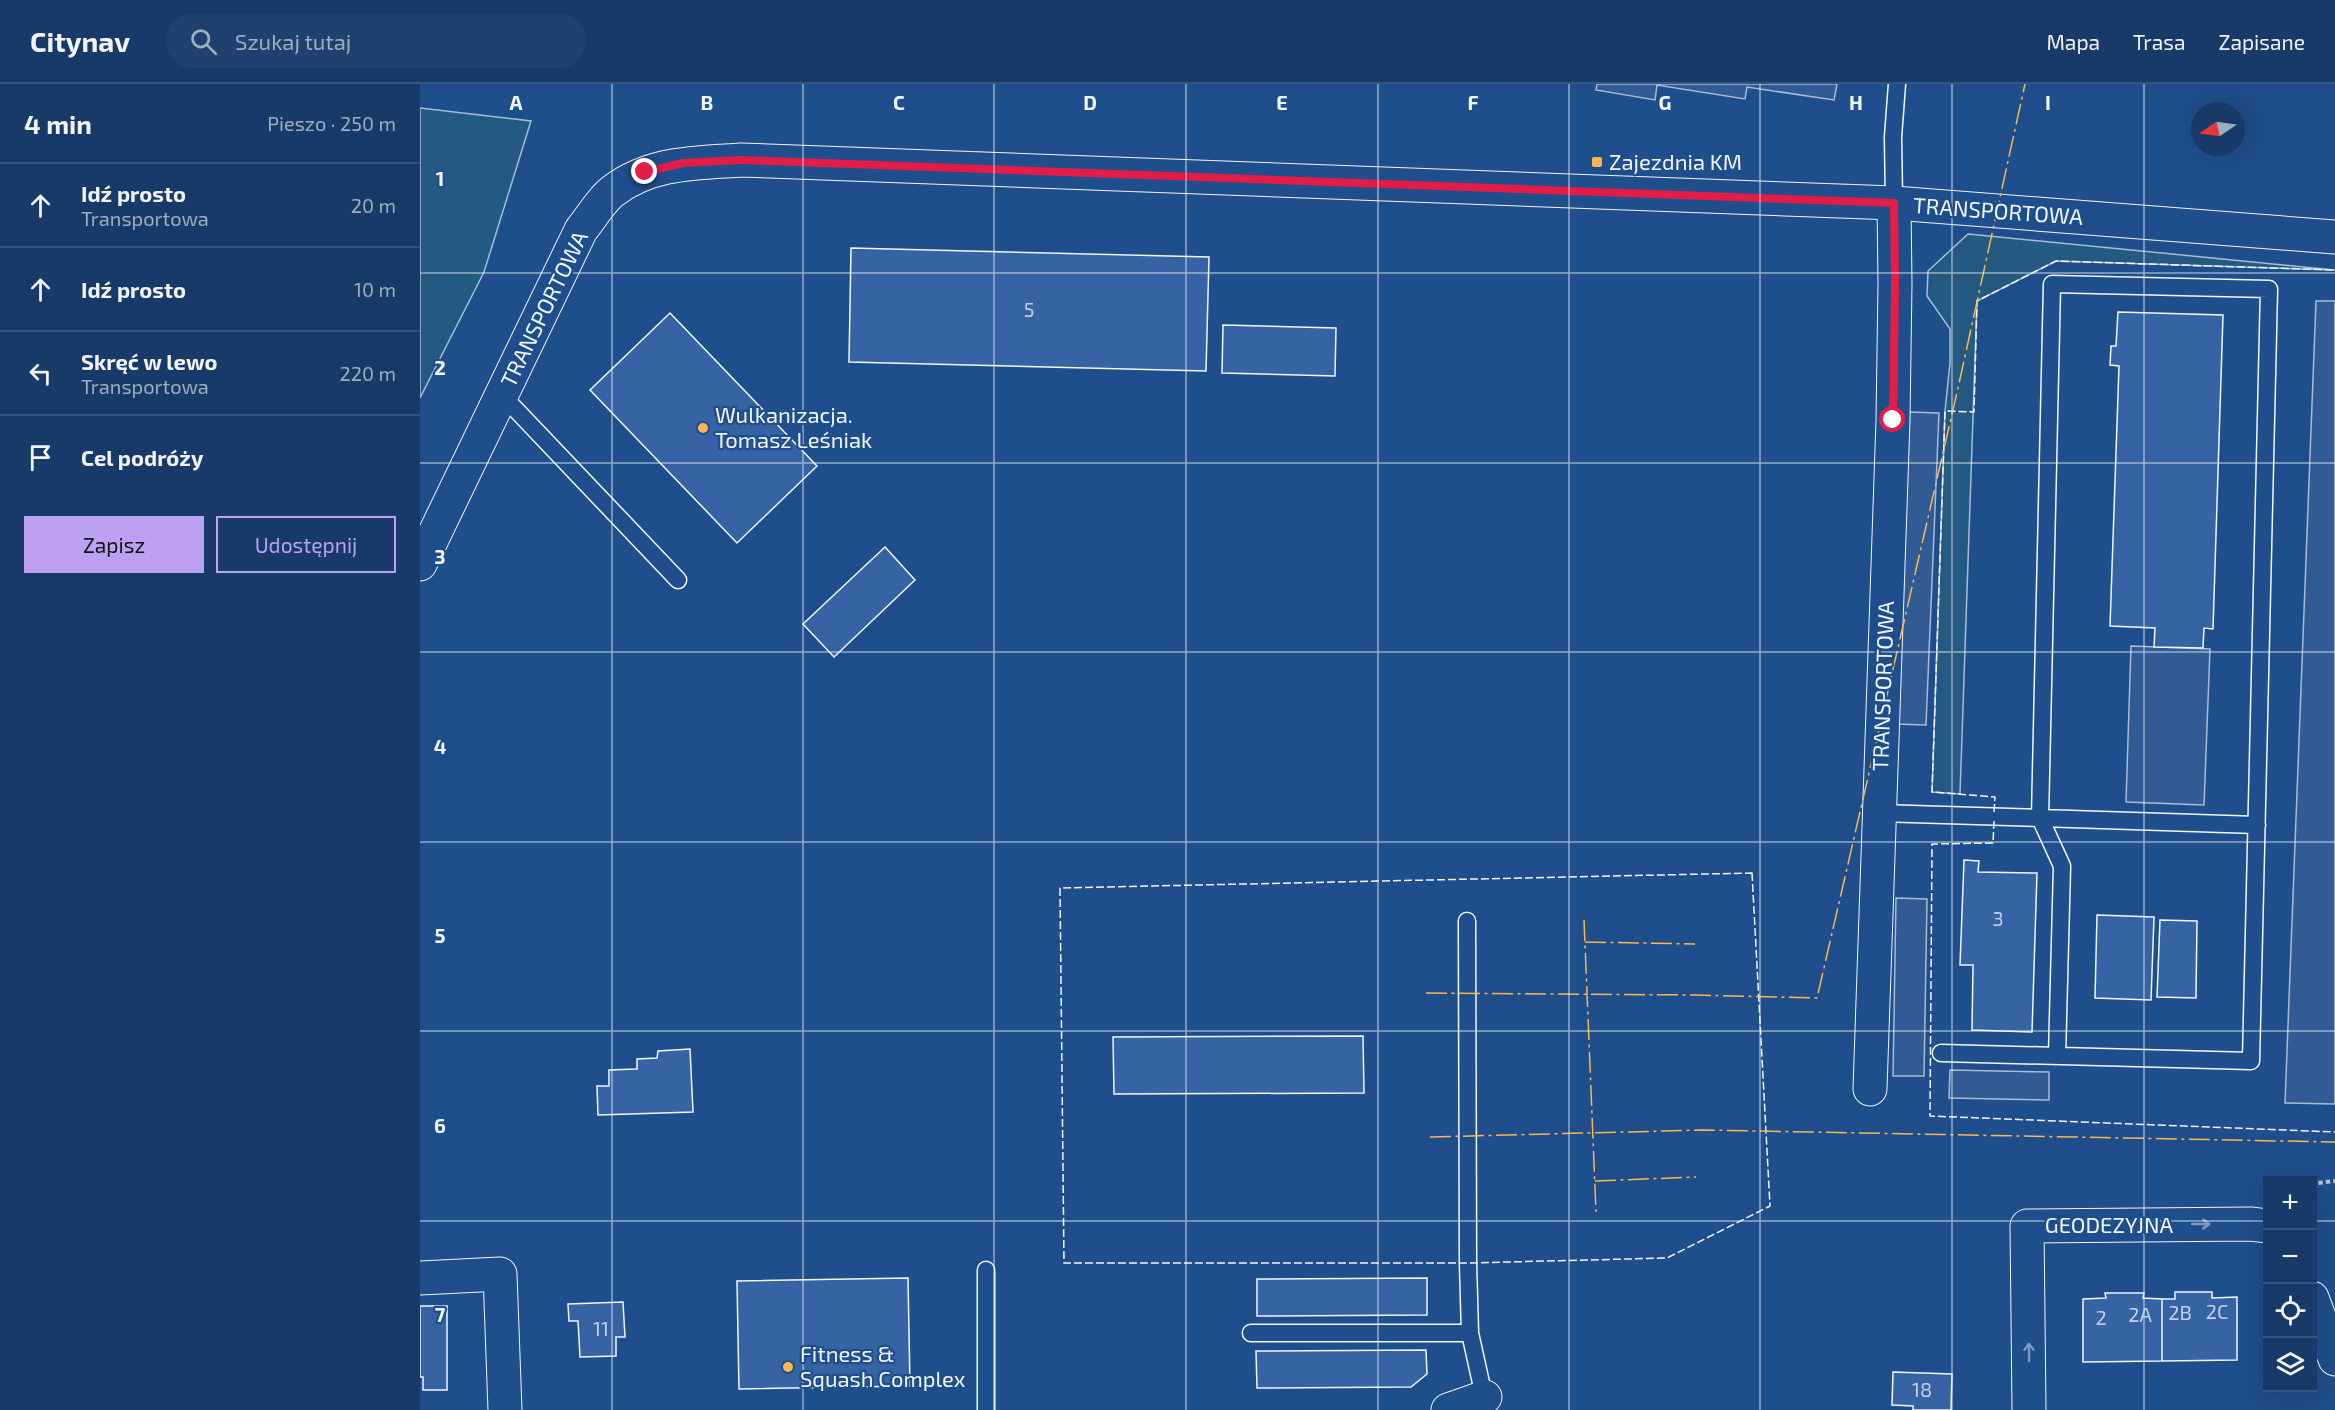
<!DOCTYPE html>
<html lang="pl">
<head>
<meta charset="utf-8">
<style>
	:root { --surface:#173a69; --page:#20416f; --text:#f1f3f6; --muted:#9eadc0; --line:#36547d; --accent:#bca0f2 }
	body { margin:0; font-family:"Exo 2",sans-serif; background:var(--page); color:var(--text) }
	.controls { position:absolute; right:18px; bottom:18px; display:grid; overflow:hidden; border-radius:0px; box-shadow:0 6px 24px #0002 }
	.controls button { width:54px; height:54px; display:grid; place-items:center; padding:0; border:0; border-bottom:2px solid var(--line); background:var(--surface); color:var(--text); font:30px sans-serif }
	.compass { position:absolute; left:1771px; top:18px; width:54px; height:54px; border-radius:50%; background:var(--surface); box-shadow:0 6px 24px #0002; rotate:257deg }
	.stop { position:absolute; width:18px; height:18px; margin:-14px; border:4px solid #e11d48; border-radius:50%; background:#fff }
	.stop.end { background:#e11d48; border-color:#fff; box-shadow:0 2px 6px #0008 }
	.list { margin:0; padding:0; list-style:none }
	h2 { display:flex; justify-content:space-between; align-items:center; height:78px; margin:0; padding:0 24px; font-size:26px }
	h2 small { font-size:20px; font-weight:400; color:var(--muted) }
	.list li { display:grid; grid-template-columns:39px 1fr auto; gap:18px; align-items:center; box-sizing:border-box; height:84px; padding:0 24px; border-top:2px solid var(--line) }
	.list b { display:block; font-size:22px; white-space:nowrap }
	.list p { margin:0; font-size:20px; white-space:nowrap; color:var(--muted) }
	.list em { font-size:20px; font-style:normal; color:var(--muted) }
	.actions { display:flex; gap:12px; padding:18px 24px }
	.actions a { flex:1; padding:14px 0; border:2px solid var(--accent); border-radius:0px; text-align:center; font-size:21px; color:var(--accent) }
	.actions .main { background:var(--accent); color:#111 }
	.icon { flex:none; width:33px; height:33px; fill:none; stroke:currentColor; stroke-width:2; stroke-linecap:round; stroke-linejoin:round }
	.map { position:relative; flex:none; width:1915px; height:1326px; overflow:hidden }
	header { display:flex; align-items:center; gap:36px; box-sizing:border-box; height:84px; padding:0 30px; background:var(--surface); border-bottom:2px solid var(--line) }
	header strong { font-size:28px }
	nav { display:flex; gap:33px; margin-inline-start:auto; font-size:21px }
	.search { width:420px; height:54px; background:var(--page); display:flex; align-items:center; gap:15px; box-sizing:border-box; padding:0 21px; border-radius:33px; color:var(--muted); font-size:22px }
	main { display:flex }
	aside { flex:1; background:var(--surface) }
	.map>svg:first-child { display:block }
	.green { fill:#245a82; stroke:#a8bbd7; stroke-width:1.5 }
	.parking { fill:#305b95; stroke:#a8bbd7; stroke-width:1.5 }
	.building { fill:#3563a3; stroke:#f2f6ff; stroke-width:1.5 }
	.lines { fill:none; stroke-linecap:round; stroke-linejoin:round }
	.service-casing { stroke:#f2f6ff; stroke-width:19 }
	.minor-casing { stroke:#f2f6ff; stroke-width:35 }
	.path { stroke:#b3c4dc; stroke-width:4; stroke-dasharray:4.5 3; stroke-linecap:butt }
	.service { stroke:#1f4e8c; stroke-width:16 }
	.minor { stroke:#1f4e8c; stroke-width:33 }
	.fence { stroke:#f2f6ff; stroke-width:1.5; stroke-dasharray:8 3; stroke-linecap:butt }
	.power { stroke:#ffb74d; stroke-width:1.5; stroke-dasharray:21 4.5 3 4.5; stroke-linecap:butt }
	.oneway { stroke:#7e9ac0 }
	.route { stroke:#e11d48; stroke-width:8 }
	.grid { fill:none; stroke:#f2f6ff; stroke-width:1.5; stroke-opacity:0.55 }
	.poi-dot { fill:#ffb74d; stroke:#1f4e8c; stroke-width:2 }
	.labels { text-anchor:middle; stroke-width:4.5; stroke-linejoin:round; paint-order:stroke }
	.number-label { font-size:20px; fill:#c3d1e8 }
	.poi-label { font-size:22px; fill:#f2f6ff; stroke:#1f4e8c; text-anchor:start }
	.street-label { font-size:22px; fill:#f2f6ff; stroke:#1f4e8c }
	.grid-label { font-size:20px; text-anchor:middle; font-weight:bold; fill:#f2f6ff; stroke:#1f4e8c; stroke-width:4.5; stroke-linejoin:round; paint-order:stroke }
</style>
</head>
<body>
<header>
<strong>Citynav</strong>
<div class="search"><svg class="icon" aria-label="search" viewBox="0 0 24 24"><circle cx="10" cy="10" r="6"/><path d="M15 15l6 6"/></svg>Szukaj tutaj</div>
<nav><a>Mapa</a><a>Trasa</a><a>Zapisane</a></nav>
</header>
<main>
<aside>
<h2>4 min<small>Pieszo · 250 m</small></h2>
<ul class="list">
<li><svg class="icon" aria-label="ahead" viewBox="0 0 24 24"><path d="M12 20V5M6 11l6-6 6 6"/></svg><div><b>Idź prosto</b><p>Transportowa</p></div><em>20 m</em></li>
<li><svg class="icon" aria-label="ahead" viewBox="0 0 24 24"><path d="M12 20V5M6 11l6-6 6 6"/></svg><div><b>Idź prosto</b></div><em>10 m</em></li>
<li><svg class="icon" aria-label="left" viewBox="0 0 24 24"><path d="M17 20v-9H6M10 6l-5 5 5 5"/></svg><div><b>Skręć w lewo</b><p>Transportowa</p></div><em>220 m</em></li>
<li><svg class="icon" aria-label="arrive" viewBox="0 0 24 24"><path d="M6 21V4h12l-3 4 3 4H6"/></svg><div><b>Cel podróży</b></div></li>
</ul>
<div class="actions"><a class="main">Zapisz</a><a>Udostępnij</a></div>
</aside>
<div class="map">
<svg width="1915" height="1326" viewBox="0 0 1915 1326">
	<rect width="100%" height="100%" fill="#1f4e8c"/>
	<path class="green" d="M0 24 111 37 64 188 0 314Z
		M1548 150 1915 186 1636 177 1557 217 1540 710 1512 708 1525 327 1530 279V245L1507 212 1508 187Z"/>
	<path class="parking" d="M1177 0H1417L1414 16 1327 3 1325 15 1237 1 1235 16 1176 6Z
		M1896 217H1915V1020L1865 1019Z
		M1488 328 1519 329 1506 641 1475 640Z
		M1711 562 1790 565 1784 721 1706 718Z
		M1476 814 1507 815 1504 992H1473Z
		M1530 986 1629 988V1016L1529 1014Z"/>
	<path class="building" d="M431 164 789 173 786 287 429 278Z
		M1698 228 1803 231 1793 545 1784 544 1783 564 1734 563 1735 544 1690 542 1699 282 1690 281 1691 262H1696Z
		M250 229 397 382 317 459 170 306Z
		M803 241 916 244 915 292 802 289Z
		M465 463 495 496 414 573 383 540Z
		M1544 776 1559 777 1558 788 1617 789 1612 948 1552 946 1553 881H1540Z
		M1677 831 1734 833 1731 916 1675 914Z
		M1740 836 1777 837 1776 914 1737 913Z
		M943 952 944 1009 694 1010 693 953Z
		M270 965 273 1028 178 1031 177 1002H189V986L217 985V975L237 974 238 967Z
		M488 1194 490 1302 319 1305 317 1197Z
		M1007 1194V1231L837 1232V1195Z
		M1755 1208H1792V1214L1817 1213V1276L1742 1277V1215H1755Z
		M1685 1209H1724L1723 1214 1742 1215V1277L1663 1278V1215L1686 1214Z
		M203 1218 205 1253H196V1272L160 1273 158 1237H149L148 1220Z
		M0 1222H27V1306H3V1293H0Z
		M1006 1266 1007 1290 991 1303 837 1304 836 1267Z
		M1473 1288 1532 1290 1531 1326H1493V1322L1472 1321Z"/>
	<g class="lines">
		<g class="service-casing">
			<path id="service" d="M1474 119 1473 53 1477 0
				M82 311 258 496
				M1459 729 1620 734 1632 200 1849 205 1831 977 1521 969
				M1047 837 1048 1179 1050 1249 1065 1317
				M1637 972 1642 782 1620 734 1837 741
				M831 1249H1050
				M566 1326V1186"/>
		</g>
		<g class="minor-casing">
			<path id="minor" d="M0 480 161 146C171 134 181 116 193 107 231 78 276 79 321 76L1474 119 1915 153
				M1450 1005 1473 336 1475 200 1474 119
				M0 1194 80 1190 85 1326
				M1892 1214 1915 1275
				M1028 1326 1065 1313
				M1609 1326 1607 1142 1830 1140 1848 1142"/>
		</g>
		<path class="path" d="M1892 1103 1898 1099 1915 1097"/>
		<use href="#service" class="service"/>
		<use href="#minor" class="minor"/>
		<path class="fence" d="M1574 728 1575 713 1512 708 1525 327 1554 328 1557 217 1636 177 1915 186
			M1574 737 1573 759 1512 760 1510 1032 1915 1048
			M1332 789 1350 1122 1247 1174 1048 1179H644L640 804Z"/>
		<path class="power" d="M1164 836 1176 1128
			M1165 858 1275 860
			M1006 909 1275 911 1397 914 1538 304 1605 0
			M1010 1053 1283 1046 1915 1058
			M1175 1097 1276 1093"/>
	</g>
	<defs><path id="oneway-shaft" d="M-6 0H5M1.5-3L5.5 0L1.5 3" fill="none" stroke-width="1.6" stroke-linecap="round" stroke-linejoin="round" transform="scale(1.5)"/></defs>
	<g class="oneway">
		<use href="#oneway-shaft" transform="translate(1781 1140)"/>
		<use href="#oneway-shaft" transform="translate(1609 1268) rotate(-91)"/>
	</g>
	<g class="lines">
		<path class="route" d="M225 88 263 79 321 76 1474 119 1475 200 1473 336"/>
	</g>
	<path class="grid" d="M192 0V1326M383 0V1326M574 0V1326M766 0V1326M958 0V1326M1149 0V1326M1340 0V1326M1532 0V1326M1724 0V1326M0 189H1915M0 379H1915M0 568H1915M0 758H1915M0 947H1915M0 1137H1848M1892 1137H1915"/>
	<g class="poi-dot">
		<rect x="1171" y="72" width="12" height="12" rx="3"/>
		<circle cx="283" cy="344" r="6"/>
		<circle cx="368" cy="1283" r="6"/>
	</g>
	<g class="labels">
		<g class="number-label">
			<text x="609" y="233">5</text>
			<text x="1578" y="842">3</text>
			<text x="1797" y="1235">2C</text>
			<text x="1760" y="1236">2B</text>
			<text x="1720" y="1238">2A</text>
			<text x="1681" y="1241">2</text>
			<text x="181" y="1252">11</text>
			<text x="1502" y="1313">18</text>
		</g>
		<g class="poi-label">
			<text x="1189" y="86">Zajezdnia KM</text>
			<text x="295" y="339">Wulkanizacja.<tspan x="295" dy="25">Tomasz Leśniak</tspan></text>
			<text x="380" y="1278">Fitness &amp;<tspan x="380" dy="25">Squash Complex</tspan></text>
		</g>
		<g class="street-label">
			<text transform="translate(1578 127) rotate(4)" y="8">TRANSPORTOWA</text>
			<text transform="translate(124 225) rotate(-64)" y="8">TRANSPORTOWA</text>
			<text transform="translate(1463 602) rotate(-88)" y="8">TRANSPORTOWA</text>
			<text x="1689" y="1149">GEODEZYJNA</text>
		</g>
	</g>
	<g class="grid-label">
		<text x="96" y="26">A</text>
		<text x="287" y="26">B</text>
		<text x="479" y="26">C</text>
		<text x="670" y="26">D</text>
		<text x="862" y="26">E</text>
		<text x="1053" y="26">F</text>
		<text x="1245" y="26">G</text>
		<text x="1436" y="26">H</text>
		<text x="1628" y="26">I</text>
		<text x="20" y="102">1</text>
		<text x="20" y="291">2</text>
		<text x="20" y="480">3</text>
		<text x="20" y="670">4</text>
		<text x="20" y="859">5</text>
		<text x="20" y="1049">6</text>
		<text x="20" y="1238">7</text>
	</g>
</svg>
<div class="controls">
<button>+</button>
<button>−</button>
<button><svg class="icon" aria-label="locate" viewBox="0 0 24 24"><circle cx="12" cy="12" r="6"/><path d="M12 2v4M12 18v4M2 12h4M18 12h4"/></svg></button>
<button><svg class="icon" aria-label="layers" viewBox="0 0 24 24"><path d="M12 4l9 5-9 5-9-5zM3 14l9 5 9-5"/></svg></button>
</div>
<svg class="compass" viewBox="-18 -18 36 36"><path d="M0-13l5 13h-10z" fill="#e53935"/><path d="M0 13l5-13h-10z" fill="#9eadc0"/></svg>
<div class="stop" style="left:1473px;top:336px"></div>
<div class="stop end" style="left:225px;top:88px"></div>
</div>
</main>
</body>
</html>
